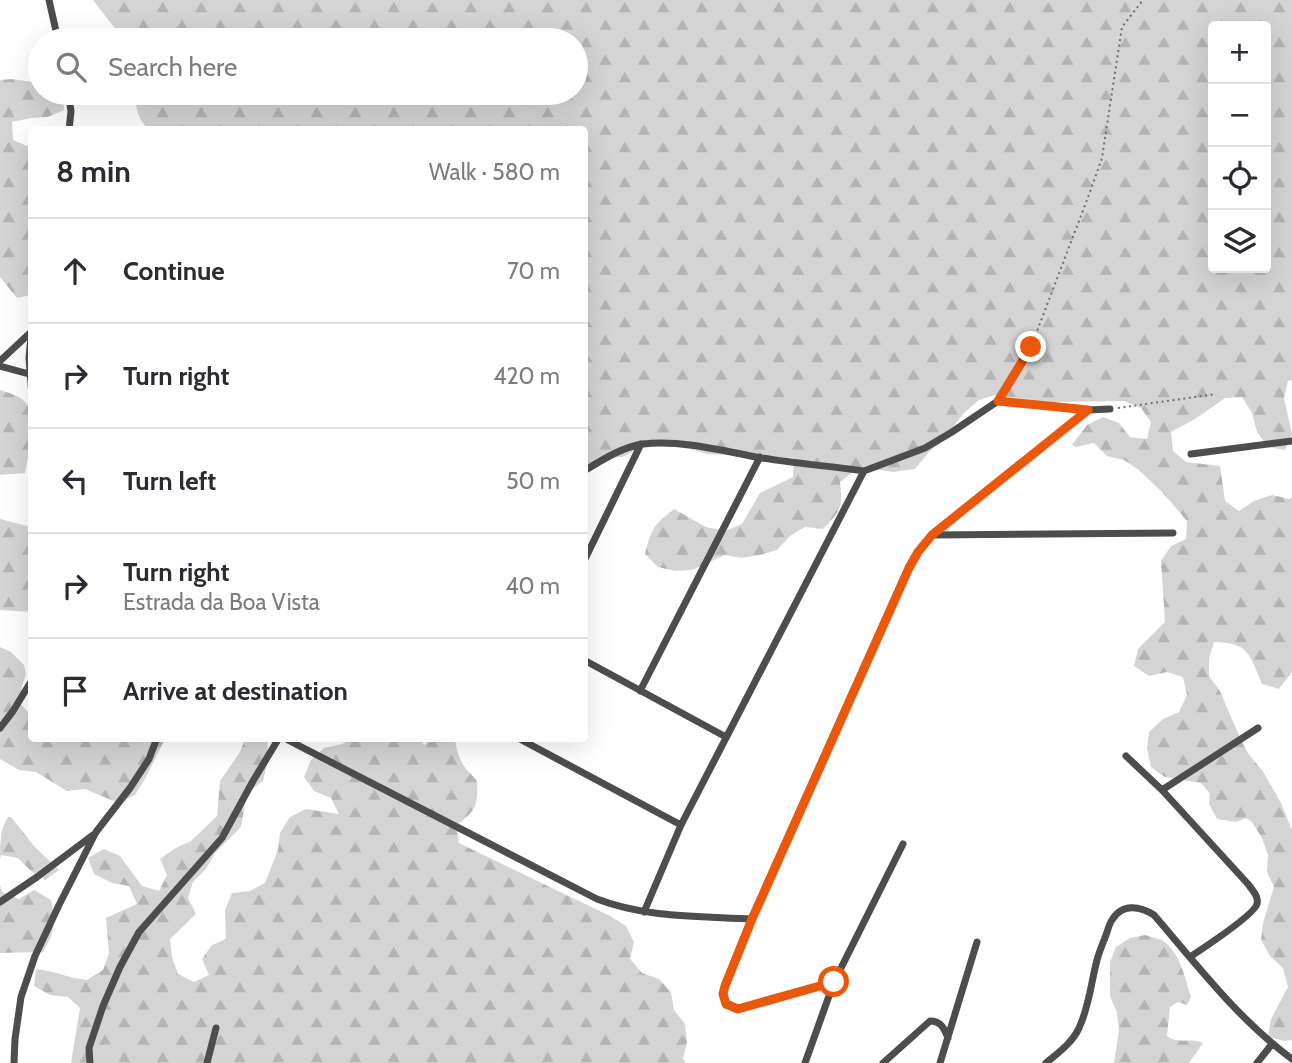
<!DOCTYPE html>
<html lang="en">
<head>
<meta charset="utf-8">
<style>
	:root { --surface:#fff; --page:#f2f2f3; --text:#2b2b33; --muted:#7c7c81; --line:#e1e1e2 }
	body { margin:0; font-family:Cabin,sans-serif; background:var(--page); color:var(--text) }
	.controls { position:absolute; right:21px; top:21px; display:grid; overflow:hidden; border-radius:7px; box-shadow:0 7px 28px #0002 }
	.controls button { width:63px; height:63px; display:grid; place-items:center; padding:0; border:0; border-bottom:2px solid var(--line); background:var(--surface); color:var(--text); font:35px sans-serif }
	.stop { position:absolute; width:21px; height:21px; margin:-16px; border:5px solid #ea580c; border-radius:50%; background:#fff }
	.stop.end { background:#ea580c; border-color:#fff; box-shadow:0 2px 7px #0008 }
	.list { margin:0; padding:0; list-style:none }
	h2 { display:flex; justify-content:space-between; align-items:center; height:91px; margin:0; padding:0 28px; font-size:30px }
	h2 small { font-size:23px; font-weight:400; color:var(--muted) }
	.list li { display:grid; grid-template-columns:46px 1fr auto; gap:21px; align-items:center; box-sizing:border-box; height:105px; padding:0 28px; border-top:2px solid var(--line) }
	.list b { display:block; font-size:26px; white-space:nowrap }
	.list p { margin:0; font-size:23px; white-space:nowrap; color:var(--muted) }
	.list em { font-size:23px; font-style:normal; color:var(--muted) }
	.icon { flex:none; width:38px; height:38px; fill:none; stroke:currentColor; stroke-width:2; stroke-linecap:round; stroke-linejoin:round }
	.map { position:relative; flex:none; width:1292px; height:1063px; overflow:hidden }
	.search { position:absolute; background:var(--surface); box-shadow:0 7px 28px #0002; left:28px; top:28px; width:560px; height:77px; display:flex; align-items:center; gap:18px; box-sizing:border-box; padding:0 24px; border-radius:38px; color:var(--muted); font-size:26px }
	.panel { position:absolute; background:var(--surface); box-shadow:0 7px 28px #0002; left:28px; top:126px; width:560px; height:616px; border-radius:7px }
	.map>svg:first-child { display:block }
	.forest { fill:url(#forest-firs); fill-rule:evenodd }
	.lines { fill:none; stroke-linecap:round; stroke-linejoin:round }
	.path { stroke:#6f6f6f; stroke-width:2; stroke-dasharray:2 3.5; stroke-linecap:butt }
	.street { stroke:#4d4d4d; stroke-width:7 }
	.route { stroke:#ea580c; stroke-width:9 }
</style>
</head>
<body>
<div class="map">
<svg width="1292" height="1063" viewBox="0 0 1292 1063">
	<defs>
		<pattern id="forest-firs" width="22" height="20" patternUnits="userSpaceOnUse" patternTransform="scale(1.75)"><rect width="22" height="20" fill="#d4d4d4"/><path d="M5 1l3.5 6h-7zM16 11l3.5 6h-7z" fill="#b4b4b4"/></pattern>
	</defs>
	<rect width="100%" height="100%" fill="#fff"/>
	<path class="forest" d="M93 0H1292V380L1288 381 1284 398 1292 434 1285 450 1268 447 1257 432 1252 413 1242 397 1225 398 1195 419 1171 432 1173 451 1186 462 1220 466 1225 501 1239 511 1254 501 1272 495 1290 499 1292 497V672L1279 689 1262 684C1249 654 1250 643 1214 642L1209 659V676L1220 691 1241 740 1249 755 1262 770 1280 801 1292 830V1040L1285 1041 1268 1037 1271 1019 1288 987 1283 968 1270 956 1261 940 1263 923 1274 887 1267 872 1268 855 1262 838 1252 822 1246 818 1236 822 1217 819 1209 804 1210 794 1201 783 1165 777 1151 767 1147 749 1149 732 1163 719 1179 712 1187 695 1183 677 1167 672 1149 676 1134 666 1138 649 1165 622 1161 561 1171 546 1186 539 1187 521 1164 494 1139 470 1124 460 1107 456 1094 443 1076 447 1072 445 1087 425 1103 417 1119 423 1130 437 1147 439 1151 422 1141 408 1124 401 1051 402 995 395 979 400 964 413 943 440 929 452 915 469 893 472 874 469 856 470 840 482C843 507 841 511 823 529L805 527 790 536 777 550 760 555 742 558 725 555 692 570 675 571 658 567 645 554C651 530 654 524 674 509L706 527 725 531 742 524 760 493 793 477 794 458 707 454 672 443 639 448 623 457 606 458 585 465 584 130 148 129C139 119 133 107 138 93H576V40H124ZM1213 26H1266V268H1213Z
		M12 79 40 83V93H63L64 110 48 117 31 118 12 122 13 140 32 148 31 295 17 298 0 277V80Z
		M0 390C9 393 18 395 25 402 39 415 28 456 25 473L0 475Z
		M0 519 31 527V612L0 610Z
		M0 647 11 652 24 665 26 674 22 686 20 703 31 715 32 738 165 739 145 779 135 795 118 803 85 789 67 791 36 772 19 770 0 759Z
		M245 739H268L267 764 263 781 247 793 241 827 215 853 206 869 193 882 188 898 196 914 170 939 172 957 178 974 194 982 209 975 202 959 212 945 226 939 225 910 232 893 250 891 265 883 278 850 280 833 290 817 306 809 339 814 331 798 314 791 304 777 311 760 324 748 342 744 352 739H421L424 745 432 739H455C458 758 462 767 477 780 478 805 477 810 457 825L459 843 610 916 626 926 634 942 630 959 642 973 659 979 671 992 674 1010 685 1024 687 1042 683 1059 686 1063H71L80 1008 68 997 50 995 34 986 36 969C54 971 69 978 87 980L103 970 109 953 106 918 137 904 129 886 112 883 94 874 88 858 104 849 120 856 142 886 159 891 167 875 160 859 174 849 191 841 217 816 220 781 240 752Z
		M8 817H11L34 846 59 870 45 880 31 871 18 858 1 855 0 859C0 844 0 829 8 817Z
		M0 885 2 892 19 899 34 890 51 900C56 924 55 931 43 952L0 953Z
		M1145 935C1150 937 1157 938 1162 940 1180 952 1185 978 1191 997L1187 1005 1178 1002 1170 1007 1167 1036C1180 1045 1189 1037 1203 1043L1189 1063H1114L1119 1031 1117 1013 1110 996V962L1116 947 1130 938Z"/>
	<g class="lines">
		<path class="path" d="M1003 393 1031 347 1090 192 1102 158 1122 27 1143 0
			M1118 408 1216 394"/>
		<path class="street" d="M49 0 58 40
			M68 93 71 111 69 130
			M32 325 29 358 32 396
			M0 361 30 333
			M0 366 29 374
			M1191 454 1292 441
			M584 471C602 460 622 447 643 444 681 440 720 450 756 457 792 463 828 466 864 471
			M933 535 1173 533
			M584 561 641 444
			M584 660 726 737
			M640 691 760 457
			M0 728 13 711 32 680
			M284 738 597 899C646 918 700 916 752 919
			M518 738 681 825
			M1126 756 1162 790 1248 884C1252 890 1259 896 1257 904 1254 915 1202 949 1190 957
			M1162 790 1258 728
			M0 902 37 877 93 835
			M644 912 681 825 864 471 925 448 952 432 998 401 1088 410 1110 409
			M834 982 738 1009 726 1005 723 994 725 986 752 919 909 567 918 552 932 535 1088 410
			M14 1063 15 1039 21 997 35 956 59 905 96 832 130 788 149 759 157 738
			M90 1063 89 1048 103 1006 120 967 139 932 222 838 253 781 279 738
			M207 1063 216 1028
			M805 1063 834 982 903 844
			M883 1063 930 1021C941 1021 944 1028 948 1038
			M940 1063 977 942
			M1046 1063C1058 1053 1073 1042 1079 1028 1089 1007 1091 983 1097 960 1099 952 1103 943 1106 935 1108 930 1109 924 1112 920 1122 903 1140 906 1154 915 1197 965 1238 1019 1292 1059
			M1257 1063 1272 1044"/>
	</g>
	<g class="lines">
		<path class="route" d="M834 982 738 1009 726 1004 723 994 725 986 752 919 909 568 918 552 932 535 1088 410 998 401 1031 347"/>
	</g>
</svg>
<div class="controls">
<button>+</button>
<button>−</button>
<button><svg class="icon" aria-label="locate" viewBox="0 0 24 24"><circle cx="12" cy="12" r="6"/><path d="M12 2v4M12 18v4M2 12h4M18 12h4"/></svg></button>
<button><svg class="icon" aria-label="layers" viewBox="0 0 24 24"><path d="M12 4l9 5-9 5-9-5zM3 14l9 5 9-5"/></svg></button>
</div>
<div class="stop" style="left:834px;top:982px"></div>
<div class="stop end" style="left:1031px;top:347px"></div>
<div class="search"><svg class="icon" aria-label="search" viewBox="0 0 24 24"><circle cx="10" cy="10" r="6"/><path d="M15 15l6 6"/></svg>Search here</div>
<section class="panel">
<h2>8 min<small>Walk · 580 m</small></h2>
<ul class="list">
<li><svg class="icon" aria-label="ahead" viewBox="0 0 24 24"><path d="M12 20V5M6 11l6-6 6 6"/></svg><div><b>Continue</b></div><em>70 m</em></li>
<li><svg class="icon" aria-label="right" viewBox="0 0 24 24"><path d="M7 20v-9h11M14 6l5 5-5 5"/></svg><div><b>Turn right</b></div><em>420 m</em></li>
<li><svg class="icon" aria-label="left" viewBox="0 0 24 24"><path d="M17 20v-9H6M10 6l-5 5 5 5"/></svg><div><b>Turn left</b></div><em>50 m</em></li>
<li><svg class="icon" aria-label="right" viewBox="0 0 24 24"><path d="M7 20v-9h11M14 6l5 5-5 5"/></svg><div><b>Turn right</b><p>Estrada da Boa Vista</p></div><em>40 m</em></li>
<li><svg class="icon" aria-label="arrive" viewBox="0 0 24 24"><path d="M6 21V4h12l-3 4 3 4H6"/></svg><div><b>Arrive at destination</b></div></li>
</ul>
</section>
</div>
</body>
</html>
